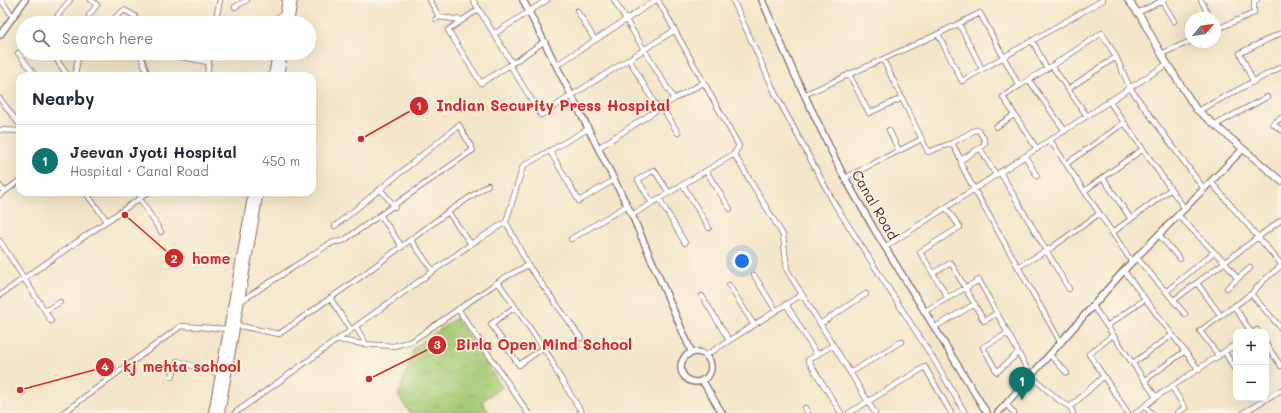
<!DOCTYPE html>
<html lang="en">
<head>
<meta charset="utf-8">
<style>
	:root { --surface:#fff; --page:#f6f6f7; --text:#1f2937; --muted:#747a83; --line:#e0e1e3; --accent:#0f766e }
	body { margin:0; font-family:Mali,sans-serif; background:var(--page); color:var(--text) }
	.controls { position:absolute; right:12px; bottom:12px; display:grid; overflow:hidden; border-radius:8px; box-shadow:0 4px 16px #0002 }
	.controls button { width:36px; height:36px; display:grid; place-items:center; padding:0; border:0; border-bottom:1px solid var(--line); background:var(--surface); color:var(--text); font:20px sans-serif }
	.compass { position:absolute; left:1185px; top:12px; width:36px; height:36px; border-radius:50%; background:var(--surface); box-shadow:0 4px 16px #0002; rotate:61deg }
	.you { position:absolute; left:742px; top:261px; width:14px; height:14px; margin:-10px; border:3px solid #fff; border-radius:50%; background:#1a73e8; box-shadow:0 0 0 6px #1a73e833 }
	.badge { display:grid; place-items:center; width:26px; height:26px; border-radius:50%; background:var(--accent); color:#fff; font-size:13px; font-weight:700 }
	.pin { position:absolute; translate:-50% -33px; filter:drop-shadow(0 1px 2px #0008) }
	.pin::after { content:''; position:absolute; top:21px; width:14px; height:12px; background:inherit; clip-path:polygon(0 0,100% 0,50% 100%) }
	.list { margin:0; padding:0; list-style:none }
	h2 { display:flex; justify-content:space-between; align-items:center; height:52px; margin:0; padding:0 16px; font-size:17px }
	h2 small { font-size:13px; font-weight:400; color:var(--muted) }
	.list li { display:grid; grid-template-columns:26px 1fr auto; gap:12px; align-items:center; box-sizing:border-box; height:72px; padding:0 16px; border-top:1px solid var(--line) }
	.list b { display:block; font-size:15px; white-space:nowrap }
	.list p { margin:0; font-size:13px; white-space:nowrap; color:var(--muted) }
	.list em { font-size:13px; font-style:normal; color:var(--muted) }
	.icon { flex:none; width:22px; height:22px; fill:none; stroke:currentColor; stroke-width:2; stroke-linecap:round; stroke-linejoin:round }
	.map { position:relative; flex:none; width:1281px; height:413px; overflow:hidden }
	.search { position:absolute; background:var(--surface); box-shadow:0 4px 16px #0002; left:16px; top:16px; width:300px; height:44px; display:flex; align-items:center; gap:10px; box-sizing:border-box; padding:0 14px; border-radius:22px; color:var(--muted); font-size:15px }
	.panel { position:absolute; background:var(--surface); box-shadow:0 4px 16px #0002; left:16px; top:72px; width:300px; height:124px; border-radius:12px }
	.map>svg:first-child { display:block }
	.park { fill:url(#park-tufts); stroke:#777450 }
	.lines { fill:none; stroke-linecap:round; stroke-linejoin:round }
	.minor-casing { stroke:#856462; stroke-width:6 }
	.tertiary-casing { stroke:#856462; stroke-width:8 }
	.secondary-casing { stroke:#856462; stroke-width:8 }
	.trunk-casing { stroke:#856462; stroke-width:10 }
	.minor { stroke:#fff; stroke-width:4.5 }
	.tertiary { stroke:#fff; stroke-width:5.5 }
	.secondary { stroke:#fff; stroke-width:6 }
	.trunk { stroke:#fff; stroke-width:8 }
	.labels { text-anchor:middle; stroke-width:3; stroke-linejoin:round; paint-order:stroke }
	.street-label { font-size:14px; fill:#4a1f2b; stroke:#fcf5e5 }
	.leader { fill:none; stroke:#d62828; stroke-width:1.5 }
	.callout-dot { fill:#d62828; stroke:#fcf5e5; stroke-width:1.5 }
	.mark-label { font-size:12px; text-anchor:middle; font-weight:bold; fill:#fff }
	.callout-label { font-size:15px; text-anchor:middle; font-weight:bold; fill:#d62828; stroke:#fcf5e5; stroke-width:3; stroke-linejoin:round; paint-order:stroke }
</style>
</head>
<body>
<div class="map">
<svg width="1281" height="413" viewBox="0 0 1281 413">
	<defs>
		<pattern id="park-tufts" width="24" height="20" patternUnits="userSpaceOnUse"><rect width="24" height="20" fill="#a4ca74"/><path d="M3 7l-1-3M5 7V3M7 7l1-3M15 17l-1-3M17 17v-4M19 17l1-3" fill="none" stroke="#8fad65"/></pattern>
	</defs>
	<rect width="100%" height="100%" fill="#fcf5e5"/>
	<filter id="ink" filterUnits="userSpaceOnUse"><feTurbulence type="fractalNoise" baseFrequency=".025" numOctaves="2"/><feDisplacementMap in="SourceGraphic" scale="8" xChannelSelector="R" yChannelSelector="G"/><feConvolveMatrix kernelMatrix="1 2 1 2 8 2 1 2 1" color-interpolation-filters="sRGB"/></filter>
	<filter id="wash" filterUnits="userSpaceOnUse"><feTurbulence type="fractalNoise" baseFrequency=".012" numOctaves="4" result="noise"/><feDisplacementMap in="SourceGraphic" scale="16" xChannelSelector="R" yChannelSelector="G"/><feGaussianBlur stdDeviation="0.9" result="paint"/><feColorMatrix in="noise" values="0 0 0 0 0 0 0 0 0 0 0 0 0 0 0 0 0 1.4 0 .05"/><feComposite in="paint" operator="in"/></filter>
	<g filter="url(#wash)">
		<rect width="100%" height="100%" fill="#f3e5c9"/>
		<path class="park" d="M456 318 502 387 482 401 489 413H410L398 396 414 348Z"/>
	</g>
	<g filter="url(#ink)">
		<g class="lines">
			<g class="minor-casing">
				<path id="minor" d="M1 0 13 17
					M430 0 439 17
					M473 0 512 63
					M614 0 674 99
					M733 0 776 95 834 203 936 363 965 413
					M1161 0 1174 21
					M1201 0 1210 18
					M235 7 247 0
					M479 9 448 30 481 83 510 65
					M577 11 595 40
					M1137 13 1164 0
					M58 15 70 0
					M89 15 97 5 91 0
					M162 19 186 23
					M436 19 439 17 462 20
					M109 23 124 10 135 16 137 23
					M215 23 220 0
					M268 23 285 13
					M959 24 982 69
					M1215 30 1254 13V1L1257 0
					M494 34 547 0
					M938 34 980 13 1019 86 1053 65
					M1032 40 1047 69
					M545 41 510 65 541 115 675 30
					M18 53 36 76
					M52 53 68 76
					M140 53 148 76
					M1161 54 1191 41
					M171 55 208 62
					M1116 57 1102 33 1052 66 1068 89 1116 57 1130 88 1204 189
					M629 59 658 109
					M883 59 928 152 952 143
					M557 65 656 0
					M849 74 869 113 902 98
					M75 76 78 58 82 53
					M207 76 210 53
					M1029 80 1065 131
					M1253 81 1240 53 1281 33
					M1019 86 1003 97 1037 149
					M1068 89 1087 116
					M804 95 938 34 962 81 1103 0
					M0 99 20 125
					M1109 101 1185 209
					M662 107 678 133
					M1198 111 1281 67
					M1281 118 1273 124 1281 130
					M1215 125 1267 97
					M996 127 1014 115
					M0 130 20 131
					M889 130 899 151
					M975 130H978L983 137 985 143 980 148 961 160 952 143Z
					M1050 140 1132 262
					M598 148 674 99 703 83
					M980 148 996 175
					M550 151 579 201 614 180
					M734 154 783 235 787 270 875 413
					M1025 156 1037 176
					M961 160V164L974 189 1061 343
					M1066 164 1124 123
					M706 171 730 209
					M1000 172 1069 289
					M845 178 922 139
					M1103 178 1131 219
					M1211 182 1281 264
					M683 185 709 228
					M0 186 4 192
					M380 189 395 207
					M1084 191 1143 149
					M85 192 107 221
					M0 195 19 181
					M659 198 685 243
					M140 199 161 232
					M652 203 638 180 654 170 669 193
					M946 208 960 227 920 252 948 298
					M448 212 471 244
					M632 215 734 154 739 146 658 0
					M381 216 402 247
					M506 222 528 265 581 338
					M1112 233 1171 189
					M1159 235 1180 259
					M571 239 628 205
					M411 240 433 271
					M0 241 45 311 60 302
					M885 247 1167 64
					M1214 252 1225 262 1237 278
					M1137 258 1185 314
					M1018 267 1051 248 1099 214
					M1124 271 1199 370
					M933 273 951 263 984 321 997 313
					M754 275 776 311
					M498 282 551 359 555 369 582 413
					M1197 283 1221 316
					M729 285 754 325
					M1227 288 1250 268
					M1167 291 1214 252 1178 215
					M1251 294 1264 280 1281 266
					M0 295 149 192
					M702 296 729 340
					M330 298 351 330
					M1174 300 1281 220
					M241 301 326 246 334 242 343 241 473 150 459 125 335 226
					M786 304 817 355
					M1093 306 1156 397
					M1234 306 1251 332
					M515 307 491 324 519 365 543 348
					M458 309 528 413
					M45 311 51 321
					M925 311 979 280 1031 376 1060 401 1070 407
					M820 324 866 294
					M235 325 279 334 359 278 448 212 488 185
					M1107 326 1145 299
					M356 327 366 344
					M935 327 975 304
					M1254 332 1257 330 1258 332
					M1008 333 983 347 997 372 1018 353
					M1113 335 1089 354 1128 413
					M339 340 363 344 394 346 412 341 504 278 528 265
					M1266 344 1281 366
					M833 345 808 360 841 413
					M1225 352 1236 372
					M1050 355 1067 373
					M705 356 801 295
					M1219 356 1200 331 1251 294 1281 328
					M1133 363 1172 335
					M850 373 902 341
					M172 377 177 361 220 374
					M1145 380 1185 351
					M1172 387 1185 408 1177 413
					M1006 404 1014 413
					M1145 406 1151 413
					M805 408 808 413
					M63 413 181 326 228 329
					M235 413 471 244 506 222 523 166 588 129
					M849 413 925 367 951 413
					M1073 413 1070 407 1104 376
					M1136 413 1156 397 1236 344
					M1243 413 1281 390"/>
			</g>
			<g class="tertiary-casing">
				<path id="tertiary" d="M523 0 632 215 692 353
					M762 0 794 73 841 171 874 229 987 413
					M0 35 25 0
					M681 367a15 15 0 1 1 30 0a15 15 0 1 1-30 0Z
					M702 380 722 413
					M998 413 1128 266 1243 149"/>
			</g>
			<g class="secondary-casing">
				<path id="secondary" d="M1128 0 1141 17 1163 57 1196 109 1281 181"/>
			</g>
			<g class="trunk-casing">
				<path id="trunk" d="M283 23 287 0
					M289 23 293 0
					M273 76 277 53
					M279 76 283 53
					M213 413 253 192
					M220 413 259 192"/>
			</g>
			<use href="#minor" class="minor"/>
			<use href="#tertiary" class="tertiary"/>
			<use href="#secondary" class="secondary"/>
			<use href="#trunk" class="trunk"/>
		</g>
	</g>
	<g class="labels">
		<g class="street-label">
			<text transform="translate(875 205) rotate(60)" y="5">Canal Road</text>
		</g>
	</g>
	<path class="leader" d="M361 139L419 106M125 215L174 258M369 379L437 345M20 390L105 367"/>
	<g class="callout-dot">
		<circle cx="361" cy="139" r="4"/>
		<circle cx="125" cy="215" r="4"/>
		<circle cx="369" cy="379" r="4"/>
		<circle cx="20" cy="390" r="4"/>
		<circle cx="419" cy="106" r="10"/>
		<circle cx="174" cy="258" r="10"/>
		<circle cx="437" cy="345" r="10"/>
		<circle cx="105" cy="367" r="10"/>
	</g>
	<g class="mark-label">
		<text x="419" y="110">1</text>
		<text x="174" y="263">2</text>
		<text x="437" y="349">3</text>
		<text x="105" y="371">4</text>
	</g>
	<g class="callout-label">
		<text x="553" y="111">Indian Security Press Hospital</text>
		<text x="211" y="264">home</text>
		<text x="544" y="350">Birla Open Mind School</text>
		<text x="182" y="372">kj mehta school</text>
	</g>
</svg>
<div class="controls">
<button>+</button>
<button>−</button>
</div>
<svg class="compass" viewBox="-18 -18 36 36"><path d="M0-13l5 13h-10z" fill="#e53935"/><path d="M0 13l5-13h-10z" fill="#747a83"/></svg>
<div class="you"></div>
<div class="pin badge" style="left:1022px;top:400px">1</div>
<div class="search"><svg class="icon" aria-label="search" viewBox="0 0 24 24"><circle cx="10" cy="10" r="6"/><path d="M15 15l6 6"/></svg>Search here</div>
<section class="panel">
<h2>Nearby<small></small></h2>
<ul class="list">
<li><span class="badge">1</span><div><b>Jeevan Jyoti Hospital</b><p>Hospital · Canal Road</p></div><em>450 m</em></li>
</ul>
</section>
</div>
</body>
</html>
